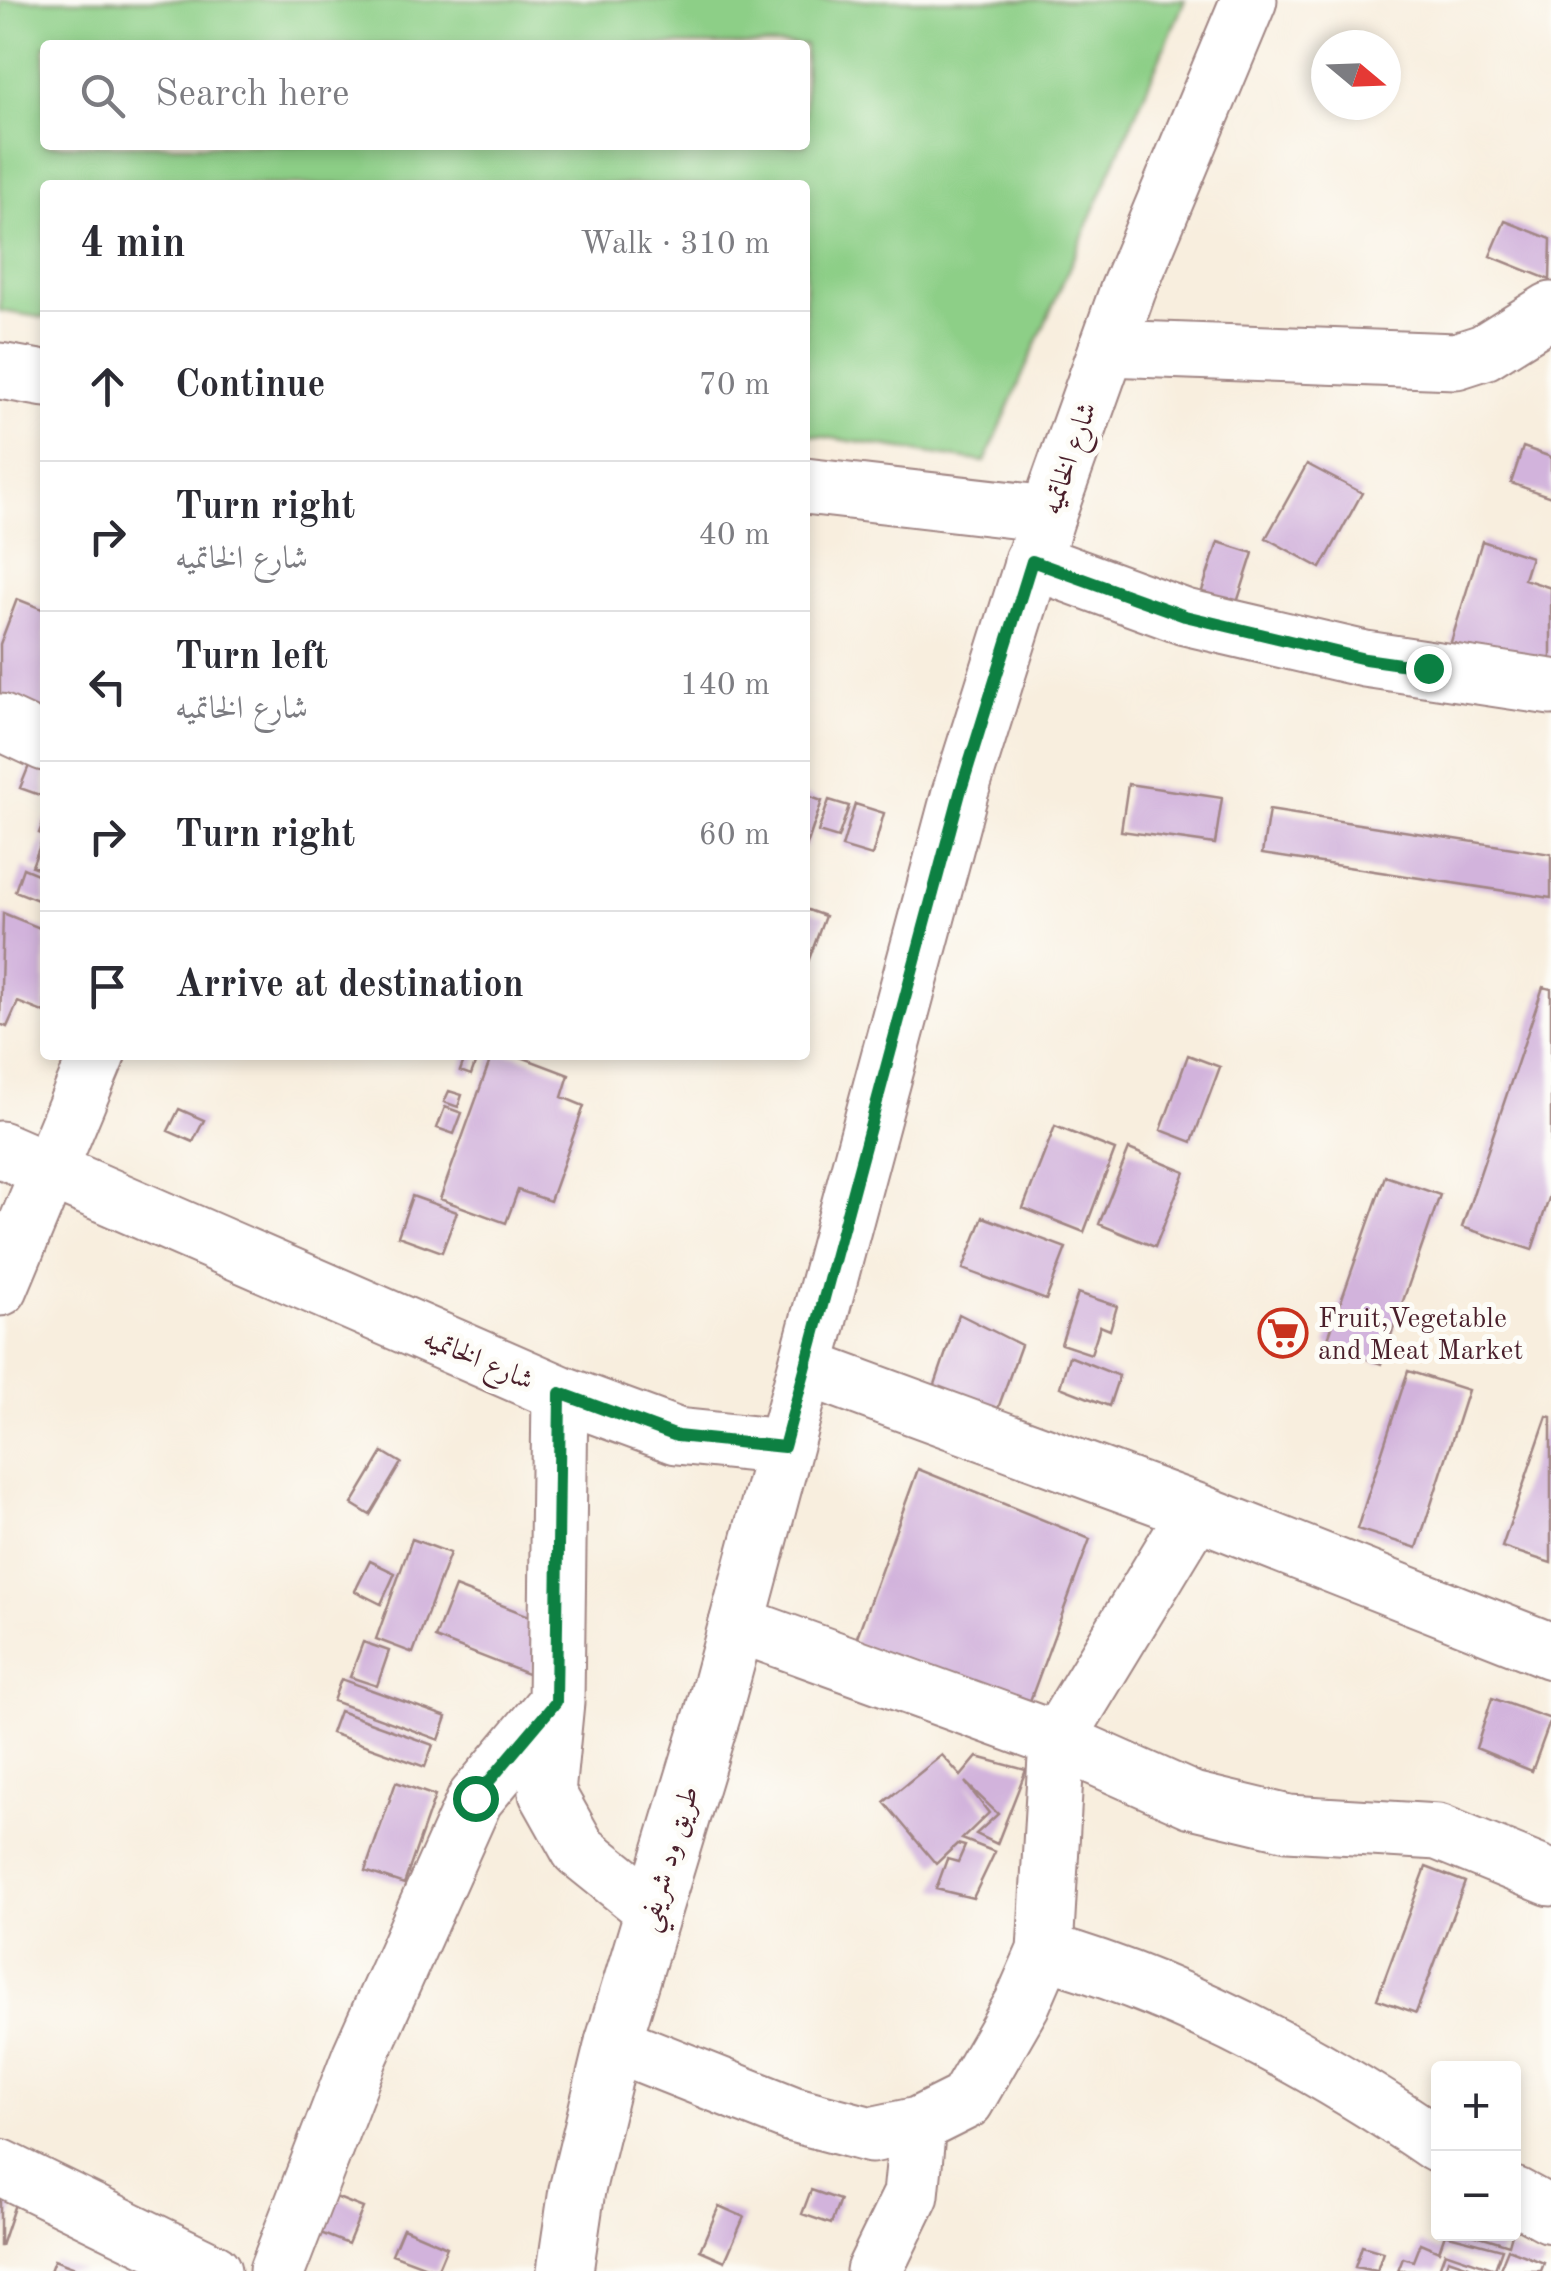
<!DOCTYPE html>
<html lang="en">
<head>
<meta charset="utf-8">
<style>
	:root { --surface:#fff; --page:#f2f2f3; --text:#2b2b33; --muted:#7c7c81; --line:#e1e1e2 }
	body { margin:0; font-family:"Old Standard TT",Amiri,serif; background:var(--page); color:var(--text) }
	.controls { position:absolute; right:30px; bottom:30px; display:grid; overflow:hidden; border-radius:10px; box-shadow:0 5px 15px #0003 }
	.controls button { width:90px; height:90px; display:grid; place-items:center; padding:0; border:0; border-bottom:2px solid var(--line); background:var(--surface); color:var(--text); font:50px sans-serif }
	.compass { position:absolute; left:1311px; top:30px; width:90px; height:90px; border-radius:50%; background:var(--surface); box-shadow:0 5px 15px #0003; rotate:109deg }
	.stop { position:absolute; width:30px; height:30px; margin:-22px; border:8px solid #0b8043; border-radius:50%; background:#fff }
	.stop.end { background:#0b8043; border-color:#fff; box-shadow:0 2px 10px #0008 }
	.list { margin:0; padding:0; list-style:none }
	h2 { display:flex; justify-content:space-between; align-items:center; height:130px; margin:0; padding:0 40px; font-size:42px }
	h2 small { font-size:32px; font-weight:400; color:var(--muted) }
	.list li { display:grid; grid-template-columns:65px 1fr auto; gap:30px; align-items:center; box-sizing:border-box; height:150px; padding:0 40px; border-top:2px solid var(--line) }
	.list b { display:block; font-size:38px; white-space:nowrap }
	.list p { margin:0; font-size:32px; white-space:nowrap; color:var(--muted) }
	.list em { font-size:32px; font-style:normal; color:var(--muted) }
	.icon { flex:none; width:55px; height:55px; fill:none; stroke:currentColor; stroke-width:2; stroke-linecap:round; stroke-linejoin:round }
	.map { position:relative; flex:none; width:1551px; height:2271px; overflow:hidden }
	.search { position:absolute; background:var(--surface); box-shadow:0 5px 15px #0003; left:40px; top:40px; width:770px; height:110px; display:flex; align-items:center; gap:25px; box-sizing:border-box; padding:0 35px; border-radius:10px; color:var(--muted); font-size:38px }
	.panel { position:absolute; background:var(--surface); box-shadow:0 5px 15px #0003; left:40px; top:180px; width:770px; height:880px; border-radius:10px }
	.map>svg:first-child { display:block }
	.green { fill:#8dcf87; stroke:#6c7759; stroke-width:2.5; fill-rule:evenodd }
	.building { fill:#d2b3dc }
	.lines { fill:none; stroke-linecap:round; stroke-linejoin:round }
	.minor-casing { stroke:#a18684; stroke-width:59 }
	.major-casing { stroke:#a18684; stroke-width:59 }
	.minor { stroke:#fff; stroke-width:55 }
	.major { stroke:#fff; stroke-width:55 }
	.route { stroke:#0b8043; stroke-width:12 }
	.labels { text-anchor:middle; stroke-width:10; stroke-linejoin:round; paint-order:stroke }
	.street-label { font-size:28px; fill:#4a1f2b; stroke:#fdfcf7 }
	.poi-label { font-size:28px; fill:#4a1f2b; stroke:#fdfcf7; text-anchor:start }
</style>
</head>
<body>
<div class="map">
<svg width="1551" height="2271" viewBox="0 0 1551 2271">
	<rect width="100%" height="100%" fill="#fdfcf7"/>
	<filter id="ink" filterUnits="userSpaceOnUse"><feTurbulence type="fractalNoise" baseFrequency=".01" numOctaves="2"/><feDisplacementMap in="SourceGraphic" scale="20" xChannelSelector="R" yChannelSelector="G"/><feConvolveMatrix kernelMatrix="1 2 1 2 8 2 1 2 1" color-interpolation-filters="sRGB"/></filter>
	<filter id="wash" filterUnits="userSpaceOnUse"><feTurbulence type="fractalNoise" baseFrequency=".0048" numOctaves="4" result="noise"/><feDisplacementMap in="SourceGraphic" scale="40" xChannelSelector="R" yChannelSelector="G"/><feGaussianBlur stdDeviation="2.25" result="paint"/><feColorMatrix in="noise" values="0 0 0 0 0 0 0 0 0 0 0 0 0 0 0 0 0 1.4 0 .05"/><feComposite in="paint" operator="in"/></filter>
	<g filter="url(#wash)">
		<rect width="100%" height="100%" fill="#f8eede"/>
		<path class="green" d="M0 0H1185L985 462 805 434V185H45V318L0 311ZM45 45H805V145H45Z"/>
		<g id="blocks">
			<path class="building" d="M1505 221 1551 239 1550 280 1490 256Z
				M1523 447 1551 457V497L1511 483Z
				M1307 464 1362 493 1321 568 1266 538Z
				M1482 541 1531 557 1524 579 1551 588V656L1546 672 1451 642Z
				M1218 542 1253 553 1235 609 1200 597Z
				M17 599 45 610V720L0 703V644Z
				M30 763 45 769V797L20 788Z
				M1128 784 1222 798 1215 844 1121 831Z
				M805 795 822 801 806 848H805Z
				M829 800 849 806 838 838 818 832Z
				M855 804 884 813 872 856 842 847Z
				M1269 810 1551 854V898L1262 854Z
				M45 818V871L32 866 44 835 39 833Z
				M23 868 45 877V903L15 891Z
				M805 909 825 916 805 970Z
				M3 913 45 930V1013L18 1002 7 1027 0 1024Z
				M1543 987 1551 989V1192L1532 1250 1462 1227Z
				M466 1055H478L471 1075 460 1071Z
				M492 1055H516L569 1075 562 1097 584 1106 550 1201 518 1190 506 1223 440 1199Z
				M1188 1055 1220 1067 1192 1142 1161 1130Z
				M449 1091 462 1095 458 1107 444 1102Z
				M445 1107 462 1113 454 1134 437 1128Z
				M179 1109 204 1120 193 1142 168 1131Z
				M1055 1126 1115 1150 1084 1232 1023 1208Z
				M1129 1149 1185 1172 1155 1247 1099 1224Z
				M1385 1176 1440 1195 1381 1364 1326 1344Z
				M412 1196 457 1212 442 1252 398 1236Z
				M983 1217 1066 1248 1046 1300 963 1269Z
				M1078 1293 1117 1306 1110 1330 1100 1326 1091 1354 1061 1344Z
				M959 1314 1021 1345 992 1425 929 1402Z
				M1069 1356 1119 1376 1109 1406 1060 1387Z
				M1408 1371 1468 1390 1417 1548 1357 1529Z
				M1547 1416 1551 1417V1563L1502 1547Z
				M383 1452 401 1463 370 1515 352 1504Z
				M918 1469 1090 1539 1030 1701 854 1645Z
				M412 1539 450 1553 413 1653 376 1639Z
				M370 1561 395 1573 381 1604 355 1591Z
				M455 1587 550 1624 530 1675 435 1638Z
				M363 1642 389 1651 377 1686 350 1677Z
				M341 1679 447 1717 439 1740 333 1701Z
				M1492 1698 1551 1719 1532 1771 1476 1748Z
				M339 1711 433 1745 425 1767 331 1733Z
				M942 1755 961 1776 977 1757 1026 1770 997 1844 976 1834 998 1814 965 1782 989 1813 962 1839 995 1852 973 1898 936 1889 947 1859 958 1862 965 1846 957 1844 936 1864 884 1802Z
				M396 1782 435 1796 404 1884 365 1871Z
				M1426 1867 1465 1882 1416 2013 1377 1999Z
				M811 2190 840 2200 831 2224 802 2214Z
				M0 2195 16 2201 1 2246H0Z
				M333 2196 363 2208 348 2244 318 2232Z
				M719 2206 744 2217 725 2261 700 2250Z
				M403 2228 447 2247 437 2271 392 2254Z
				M1445 2234 1502 2249 1495 2269 1445 2252 1438 2271H1398L1403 2258 1413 2261 1420 2243 1439 2251Z
				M1473 2234H1512L1509 2245Z
				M1362 2246 1383 2252 1377 2271 1355 2267Z
				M1508 2249 1544 2263 1541 2271H1499Z
				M1448 2259 1469 2266 1467 2271H1444Z
				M54 2260 83 2271H50Z"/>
		</g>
	</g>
	<g filter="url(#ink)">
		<use href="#blocks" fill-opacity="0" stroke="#a18684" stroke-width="2.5"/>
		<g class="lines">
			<g class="minor-casing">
				<path id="minor" d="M1107 348 1456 361 1484 352 1551 310
					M0 371 45 379
					M805 486 1048 514
					M1032 561 1185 617 1365 659 1551 687
					M0 722 45 743
					M0 1149 560 1393 677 1436 783 1447
					M0 1288 97 1055
					M807 1368 1196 1511 1551 1651
					M560 1393 556 1702 547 1793 579 1850 651 1908
					M737 1624 1057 1740 1192 1800 1288 1823 1438 1832 1551 1878
					M1045 1951C1186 1991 1318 2063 1438 2145
					M613 2043 792 2114 871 2135 918 2125 966 2101 1022 2004 1045 1951 1057 1740 1196 1511
					M0 2167 213 2271
					M1514 2195 1551 2215
					M277 2271 360 2056 475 1799 556 1702
					M874 2271 911 2195 918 2125"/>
			</g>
			<g class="major-casing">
				<path id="major" d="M565 2271 577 2190 613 2043 713 1713 960 793 1048 514 1128 290 1249 0"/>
			</g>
			<use href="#minor" class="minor"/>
			<use href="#major" class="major"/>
		</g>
	</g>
	<g class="lines" filter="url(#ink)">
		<path class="route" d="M475 1798 556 1702 560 1393 677 1436 784 1447 960 793 1032 561 1185 616 1365 659 1428 668"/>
	</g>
	<defs>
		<g id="supermarket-ring" transform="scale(2.5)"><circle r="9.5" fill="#fdfcf7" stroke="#c8321e" stroke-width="1.5"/><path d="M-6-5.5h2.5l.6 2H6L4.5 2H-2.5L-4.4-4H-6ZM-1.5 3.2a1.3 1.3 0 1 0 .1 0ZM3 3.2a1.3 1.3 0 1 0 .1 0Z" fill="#c8321e"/></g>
	</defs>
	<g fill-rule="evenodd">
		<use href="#supermarket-ring" x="1283" y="1333"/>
	</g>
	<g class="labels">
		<g class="street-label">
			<text transform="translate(1068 458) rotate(-71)" y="10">شارع الخاتميه</text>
			<text transform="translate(479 1358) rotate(23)" y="10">شارع الخاتميه</text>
			<text transform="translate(667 1858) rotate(-73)" y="10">طريق ود شريفي</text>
		</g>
		<g class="poi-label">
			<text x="1318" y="1327">Fruit,Vegetable<tspan x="1318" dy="32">and Meat Market</tspan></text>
		</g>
	</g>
</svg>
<div class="controls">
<button>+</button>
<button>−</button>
</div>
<svg class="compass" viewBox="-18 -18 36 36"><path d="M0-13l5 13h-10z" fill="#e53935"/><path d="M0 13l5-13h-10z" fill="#7c7c81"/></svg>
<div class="stop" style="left:475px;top:1798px"></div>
<div class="stop end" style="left:1428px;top:668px"></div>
<div class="search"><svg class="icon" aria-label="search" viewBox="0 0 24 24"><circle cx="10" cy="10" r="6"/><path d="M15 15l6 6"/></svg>Search here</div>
<section class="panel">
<h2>4 min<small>Walk · 310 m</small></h2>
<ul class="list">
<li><svg class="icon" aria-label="ahead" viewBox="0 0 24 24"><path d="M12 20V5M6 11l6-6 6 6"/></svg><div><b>Continue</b></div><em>70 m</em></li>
<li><svg class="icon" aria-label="right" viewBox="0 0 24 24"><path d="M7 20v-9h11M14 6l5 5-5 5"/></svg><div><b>Turn right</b><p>شارع الخاتميه</p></div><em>40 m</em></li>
<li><svg class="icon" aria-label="left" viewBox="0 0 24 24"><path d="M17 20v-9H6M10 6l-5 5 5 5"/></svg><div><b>Turn left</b><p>شارع الخاتميه</p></div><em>140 m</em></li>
<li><svg class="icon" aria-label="right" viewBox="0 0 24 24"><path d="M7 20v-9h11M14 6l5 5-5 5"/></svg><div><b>Turn right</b></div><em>60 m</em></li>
<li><svg class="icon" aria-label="arrive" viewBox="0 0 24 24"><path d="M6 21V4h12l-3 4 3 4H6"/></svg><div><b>Arrive at destination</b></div></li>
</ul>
</section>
</div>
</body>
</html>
